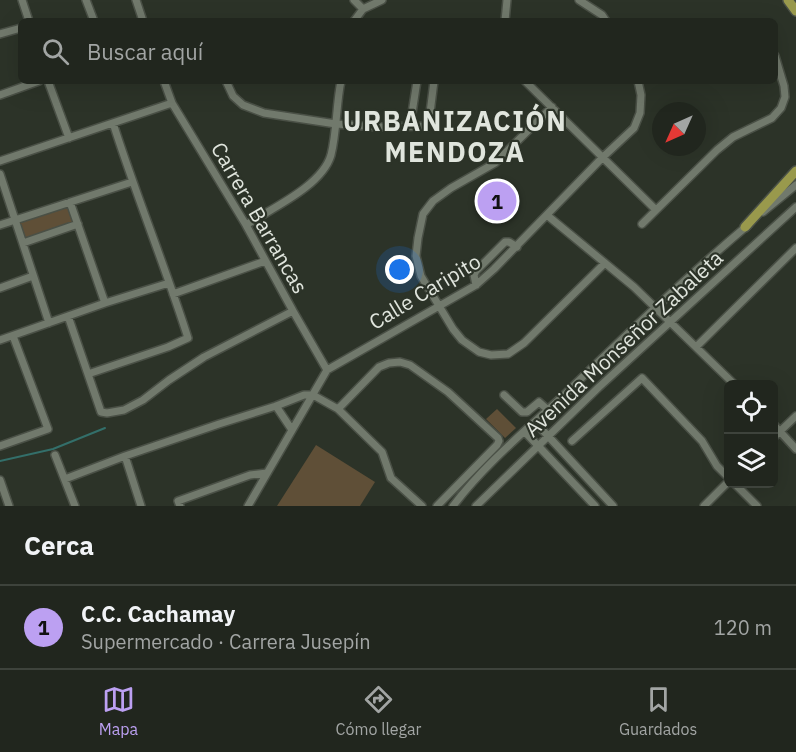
<!DOCTYPE html>
<html lang="es">
<head>
<meta charset="utf-8">
<style>
	:root { --surface:#21261e; --page:#292e27; --text:#f1f3f6; --muted:#a2a5a4; --line:#3e433c; --accent:#bca0f2 }
	body { margin:0; font-family:"IBM Plex Sans",sans-serif; background:var(--page); color:var(--text) }
	.controls { position:absolute; right:18px; bottom:18px; display:grid; overflow:hidden; border-radius:9px; box-shadow:0 6px 24px #0002 }
	.controls button { width:54px; height:54px; display:grid; place-items:center; padding:0; border:0; border-bottom:2px solid var(--line); background:var(--surface); color:var(--text); font:30px sans-serif }
	.compass { position:absolute; left:652px; top:102px; width:54px; height:54px; border-radius:50%; background:var(--surface); box-shadow:0 6px 24px #0002; rotate:225deg }
	.you { position:absolute; left:400px; top:270px; width:21px; height:21px; margin:-15px; border:4px solid #fff; border-radius:50%; background:#1a73e8; box-shadow:0 0 0 9px #1a73e833 }
	.badge { display:grid; place-items:center; width:39px; height:39px; border-radius:50%; background:var(--accent); color:#111; font-size:20px; font-weight:700 }
	.pin { position:absolute; translate:-50% -50%; border:3px solid #fff; box-shadow:0 2px 6px #0006 }
	.list { margin:0; padding:0; list-style:none }
	h2 { display:flex; justify-content:space-between; align-items:center; height:78px; margin:0; padding:0 24px; font-size:26px }
	h2 small { font-size:20px; font-weight:400; color:var(--muted) }
	.list li { display:grid; grid-template-columns:39px 1fr auto; gap:18px; align-items:center; box-sizing:border-box; height:84px; padding:0 24px; border-top:2px solid var(--line) }
	.list b { display:block; font-size:22px; white-space:nowrap }
	.list p { margin:0; font-size:20px; white-space:nowrap; color:var(--muted) }
	.list em { font-size:20px; font-style:normal; color:var(--muted) }
	.icon { flex:none; width:33px; height:33px; fill:none; stroke:currentColor; stroke-width:2; stroke-linecap:round; stroke-linejoin:round }
	.map { position:relative; flex:none; width:796px; height:506px; overflow:hidden }
	.search { position:absolute; background:var(--surface); box-shadow:0 6px 24px #0002; left:18px; right:18px; top:18px; height:66px; display:flex; align-items:center; gap:15px; box-sizing:border-box; padding:0 21px; border-radius:9px; color:var(--muted); font-size:22px }
	.sheet { height:162px; background:var(--surface) }
	nav { display:flex; justify-content:space-around; align-items:center; box-sizing:border-box; height:84px; border-top:2px solid var(--line); background:var(--surface); font-size:16px; color:var(--muted) }
	nav a { display:grid; justify-items:center; gap:3px }
	nav .on { color:var(--accent) }
	.map>svg:first-child { display:block }
	.green { fill:#5f4f37 }
	.lines { fill:none; stroke-linecap:round; stroke-linejoin:round }
	.stream { stroke:#336f6a; stroke-width:2 }
	.minor-casing { stroke:#4a5046; stroke-width:10 }
	.major-casing { stroke:#4a5046; stroke-width:12 }
	.minor { stroke:#71796c; stroke-width:7 }
	.major { stroke:#99994c; stroke-width:9 }
	.labels { text-anchor:middle; stroke-width:4.5; stroke-linejoin:round; paint-order:stroke }
	.street-label { font-size:21px; fill:#e0e5dd; stroke:#2c3328 }
	.district-label { font-size:27px; font-weight:bold; letter-spacing:1.5px; fill:#e0e5dd; stroke:#2c3328 }
</style>
</head>
<body>
<div class="map">
<svg width="796" height="506" viewBox="0 0 796 506">
	<rect width="100%" height="100%" fill="#2c3328"/>
	<path class="green" d="M69 205 75 222 25 241 18 221Z
		M497 409 516 428 505 438 486 419Z
		M316 445 375 482 360 506H277Z"/>
	<g class="lines">
		<path class="stream" d="M0 461 53 449 105 428"/>
		<g class="minor-casing">
			<path id="minor" d="M22 0 29 21
				M86 0 94 21
				M136 0 143 21
				M354 0 363 9
				M579 0 602 15 606 21
				M363 9 382 0
				M354 21 363 9
				M505 21 507 0
				M0 34 21 28
				M48 81 69 138
				M164 81 172 103 246 225 293 311 327 370
				M226 81 233 96 243 105 264 113 336 124 378 127 425 126 430 113 434 81
				M525 81 656 210
				M0 95 39 81
				M552 107 495 163 451 188 433 201 423 214 418 238 416 256 421 276 453 329 462 340 479 352 491 355 508 354 524 343 605 263
				M410 126 417 81
				M0 161 172 103
				M0 174 49 323
				M70 202 105 303
				M763 212 796 185
				M548 216 634 287 734 384
				M642 224 717 150 733 137 772 118 781 108 785 97 784 86 775 56
				M0 225 132 182
				M246 225C272 208 322 186 331 155 337 131 336 105 341 81
				M23 243 78 224
				M476 285 474 275 476 271 505 242H509L517 247
				M0 288 33 276
				M173 294 265 261
				M68 316 101 412 107 413 124 410 143 400 169 380 204 357 293 311
				M0 340 105 303 169 283
				M696 347 796 248
				M88 374 168 347 188 338C165 266 136 195 113 123
				M504 395 522 412H527L539 402 548 410
				M276 406 292 430
				M338 409 379 367 389 363 400 362 410 365 448 392 498 438 499 441 497 445 437 506
				M535 422 613 506
				M774 425 796 449
				M525 432 595 506
				M774 437 796 416
				M572 441 642 378 702 441 717 466 728 477
				M0 446 48 429 13 336
				M55 455 75 506
				M125 456 141 506
				M65 479 125 456 219 424 276 406 304 395H313L338 409 382 452 391 478 422 506
				M0 480 9 506
				M735 484 757 506
				M180 506 178 501 250 475 267 473
				M248 506 327 370 476 285 494 269 603 157 634 128 640 113 641 95 638 81
				M453 506C484 465 525 431 563 396 623 338 684 279 748 225
				M476 506 599 387 796 207
				M704 506 728 482"/>
		</g>
		<g class="major-casing">
			<path id="major" d="M788 0 796 11
				M745 227 796 171"/>
		</g>
		<use href="#minor" class="minor"/>
		<use href="#major" class="major"/>
	</g>
	<g class="labels">
		<g class="street-label">
			<text transform="translate(259 218) rotate(60)" y="7">Carrera Barrancas</text>
			<text transform="translate(425 292) rotate(-31)" y="7">Calle Caripito</text>
			<text transform="translate(624 344) rotate(-43)" y="7">Avenida Monseñor Zabaleta</text>
		</g>
		<g class="district-label">
			<text x="455" y="131">URBANIZACIÓN<tspan x="455" dy="31">MENDOZA</tspan></text>
		</g>
	</g>
</svg>
<div class="controls">
<button><svg class="icon" aria-label="locate" viewBox="0 0 24 24"><circle cx="12" cy="12" r="6"/><path d="M12 2v4M12 18v4M2 12h4M18 12h4"/></svg></button>
<button><svg class="icon" aria-label="layers" viewBox="0 0 24 24"><path d="M12 4l9 5-9 5-9-5zM3 14l9 5 9-5"/></svg></button>
</div>
<svg class="compass" viewBox="-18 -18 36 36"><path d="M0-13l5 13h-10z" fill="#e53935"/><path d="M0 13l5-13h-10z" fill="#a2a5a4"/></svg>
<div class="you"></div>
<div class="pin badge" style="left:497px;top:201px">1</div>
<div class="search"><svg class="icon" aria-label="search" viewBox="0 0 24 24"><circle cx="10" cy="10" r="6"/><path d="M15 15l6 6"/></svg>Buscar aquí</div>
</div>
<section class="sheet">
<h2>Cerca<small></small></h2>
<ul class="list">
<li><span class="badge">1</span><div><b>C.C. Cachamay</b><p>Supermercado · Carrera Jusepín</p></div><em>120 m</em></li>
</ul>
</section>
<nav>
<a class="on"><svg class="icon" aria-label="map" viewBox="0 0 24 24"><path d="M3 6l6-2 6 2 6-2v14l-6 2-6-2-6 2zM9 4v14M15 6v14"/></svg>Mapa</a>
<a><svg class="icon" aria-label="directions" viewBox="0 0 24 24"><path d="M12 3l9 9-9 9-9-9zM9 14v-3h6M13 9l2 2-2 2"/></svg>Cómo llegar</a>
<a><svg class="icon" aria-label="saved" viewBox="0 0 24 24"><path d="M7 4h10v16l-5-4-5 4z"/></svg>Guardados</a>
</nav>
</body>
</html>
